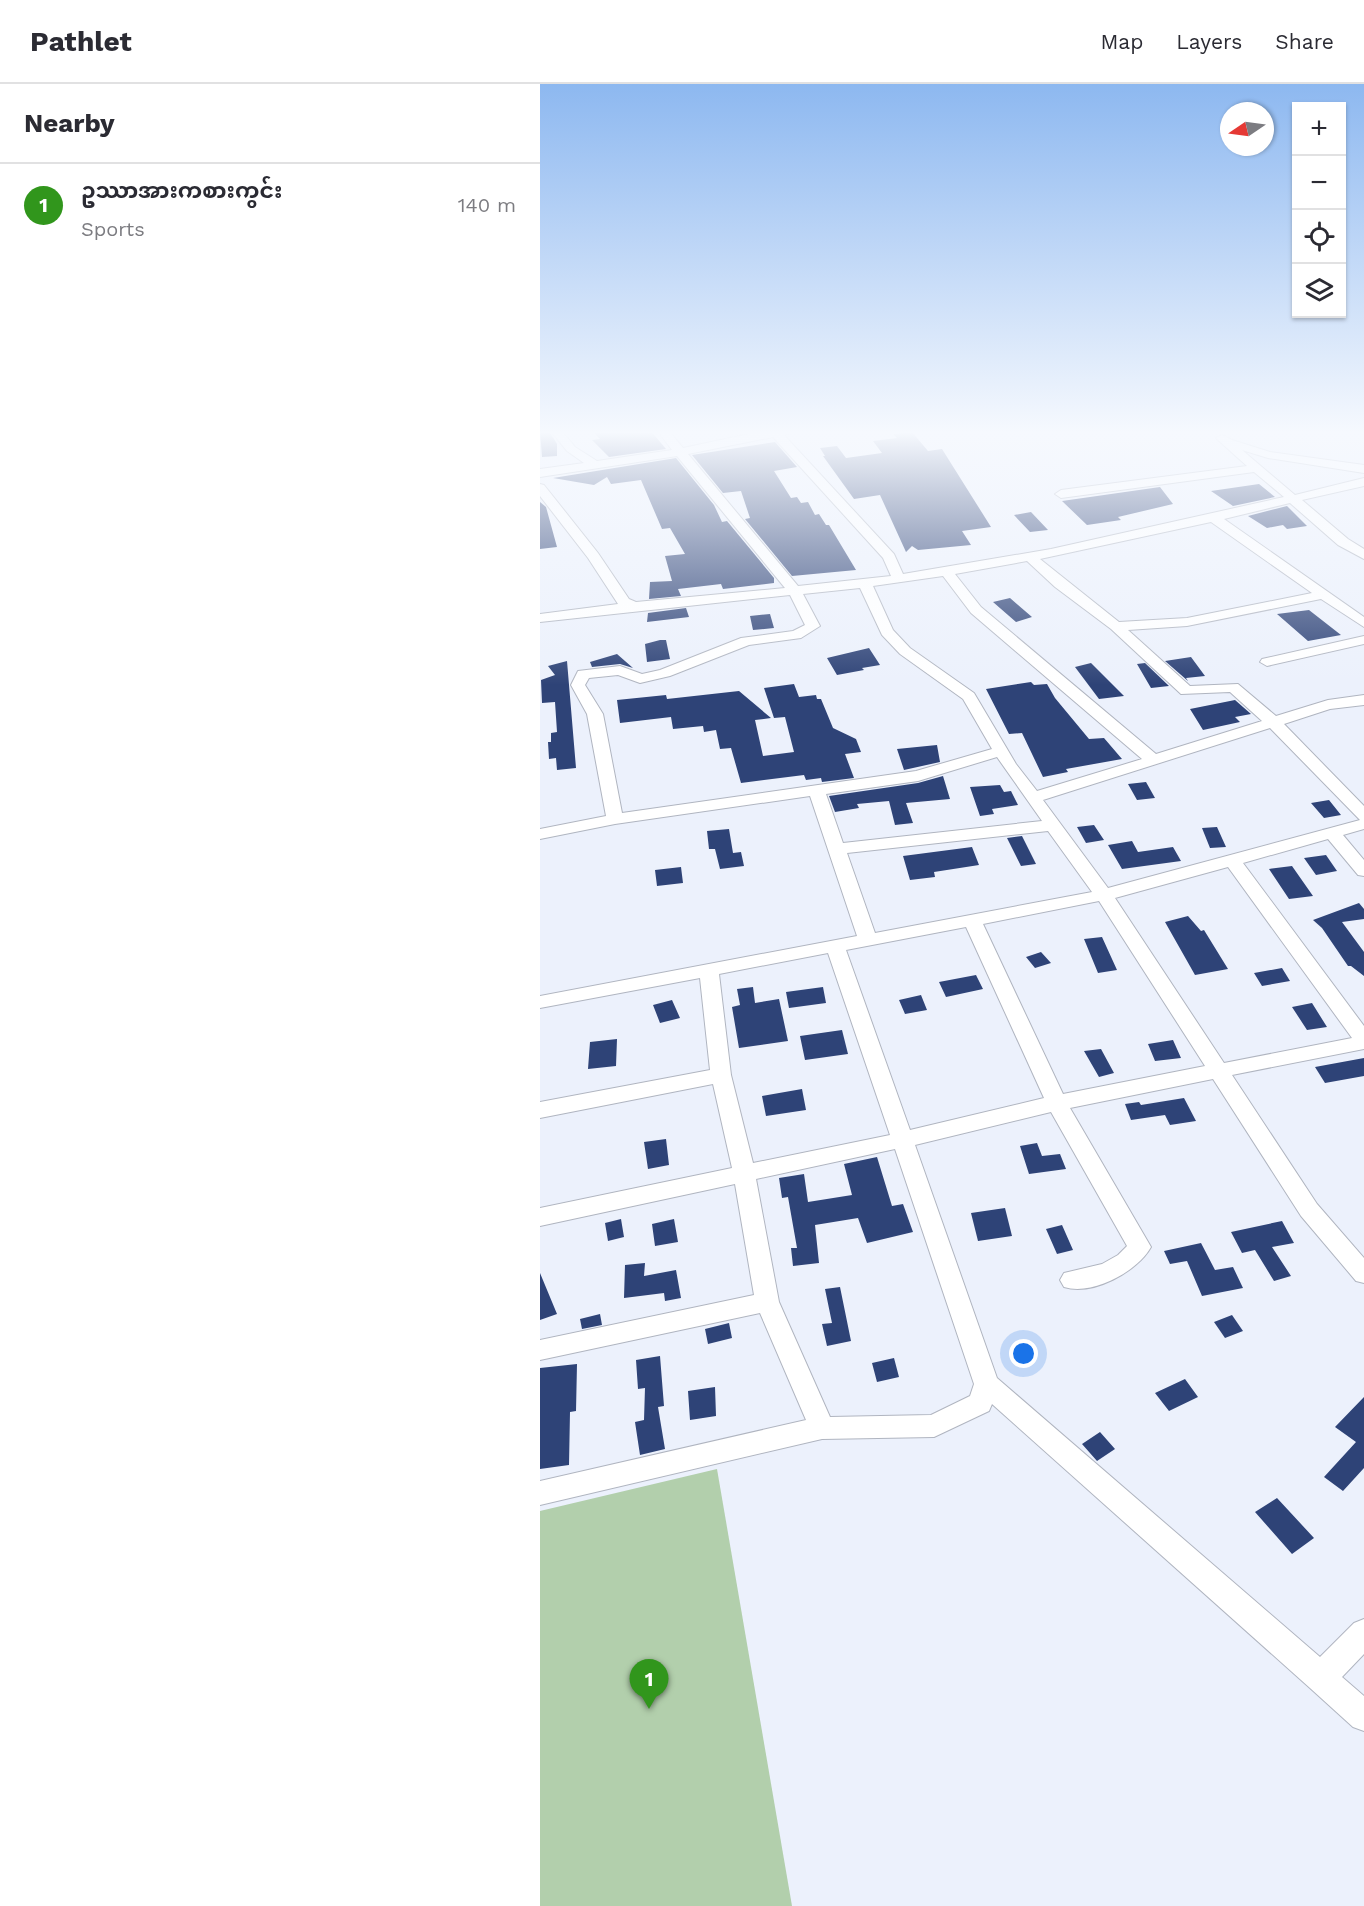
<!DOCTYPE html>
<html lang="en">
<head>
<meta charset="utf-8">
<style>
	:root { --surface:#fff; --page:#f2f2f3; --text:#2b2b33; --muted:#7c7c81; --line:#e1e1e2; --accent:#31961c }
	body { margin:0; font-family:"Work Sans","Noto Sans Myanmar",sans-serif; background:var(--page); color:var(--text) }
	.controls { position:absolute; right:18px; top:18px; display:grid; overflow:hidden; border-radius:0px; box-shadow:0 2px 4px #0004 }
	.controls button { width:54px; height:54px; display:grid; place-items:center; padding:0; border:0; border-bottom:2px solid var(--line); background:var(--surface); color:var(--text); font:30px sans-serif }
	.compass { position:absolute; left:680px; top:18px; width:54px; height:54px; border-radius:50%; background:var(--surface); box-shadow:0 2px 4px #0004; rotate:257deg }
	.you { position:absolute; left:484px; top:1270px; width:21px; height:21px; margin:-15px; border:4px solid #fff; border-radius:50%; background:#1a73e8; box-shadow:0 0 0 9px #1a73e833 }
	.badge { display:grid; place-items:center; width:39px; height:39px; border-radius:50%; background:var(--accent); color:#fff; font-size:20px; font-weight:700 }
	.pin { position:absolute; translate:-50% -50px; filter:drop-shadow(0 2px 3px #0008) }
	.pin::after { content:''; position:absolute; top:32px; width:21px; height:18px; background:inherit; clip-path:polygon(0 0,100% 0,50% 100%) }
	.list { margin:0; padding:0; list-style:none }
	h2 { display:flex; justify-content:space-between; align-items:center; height:78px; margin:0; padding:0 24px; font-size:26px }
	h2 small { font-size:20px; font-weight:400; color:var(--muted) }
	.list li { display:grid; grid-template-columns:39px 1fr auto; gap:18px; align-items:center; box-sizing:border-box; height:84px; padding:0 24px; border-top:2px solid var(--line) }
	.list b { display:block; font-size:22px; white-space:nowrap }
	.list p { margin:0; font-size:20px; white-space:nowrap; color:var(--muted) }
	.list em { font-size:20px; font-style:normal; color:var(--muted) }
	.icon { flex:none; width:33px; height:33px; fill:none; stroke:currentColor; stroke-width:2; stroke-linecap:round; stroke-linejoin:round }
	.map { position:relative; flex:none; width:824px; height:1822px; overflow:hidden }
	header { display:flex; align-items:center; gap:36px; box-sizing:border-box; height:84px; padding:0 30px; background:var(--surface); border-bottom:2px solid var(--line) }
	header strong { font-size:28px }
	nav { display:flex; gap:33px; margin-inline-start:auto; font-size:21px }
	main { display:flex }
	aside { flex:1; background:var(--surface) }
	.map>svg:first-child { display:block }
	.green { fill:#b2cfac }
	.building { fill:#2e4377 }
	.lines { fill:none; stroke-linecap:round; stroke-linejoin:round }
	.minor-casing { stroke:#b0b5c0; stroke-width:2 }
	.minor { fill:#fff; fill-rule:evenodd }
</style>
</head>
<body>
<header>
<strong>Pathlet</strong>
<nav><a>Map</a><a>Layers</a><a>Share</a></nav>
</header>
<main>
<aside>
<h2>Nearby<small></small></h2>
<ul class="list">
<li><span class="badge">1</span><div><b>ဥဿာ‌အားကစားကွင်း</b><p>Sports</p></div><em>140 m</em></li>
</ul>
</aside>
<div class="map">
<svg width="824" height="1822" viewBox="0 0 824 1822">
	<rect width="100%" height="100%" fill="#ecf1fc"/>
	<path class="green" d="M177 1385 252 1822H0V1427Z"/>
	<path class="building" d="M0 346H8L14 355 17 360V372L2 373Z
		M51 346H110L126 365 69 373 52 356 60 355Z
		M372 348 388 367 402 365 451 443 422 447 431 461 378 466 372 462 366 468 340 411 314 415 283 372H285L280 364 297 362 306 374 342 369 333 357 357 354 353 350Z
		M235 358 257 383 234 387 251 414 257 413 261 419 268 418 275 431 279 430 286 441H289L316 486 252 492 205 435 210 434 201 407 183 409 152 371Z
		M136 374 174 421 182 438 187 437 234 494V499L183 505 181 500 138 505 141 512 109 515 110 498 132 497 125 472 145 470 130 444 122 445 101 396 71 400 67 393 54 401 13 394Z
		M719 400 735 413 693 422 671 407Z
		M620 403 633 420 578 433 581 436 547 441 522 417Z
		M0 418 6 423 17 463 0 465Z
		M747 422 767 442 747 445 743 441 727 444 708 432Z
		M491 428 508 446 490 448 474 431Z
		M470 514 492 533 476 538 453 518Z
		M146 524 149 533 107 538 108 529Z
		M769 526 801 551 768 557 737 530Z
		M230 530 234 544 213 546 210 532Z
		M120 556H126L130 575 107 578 105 560Z
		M329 564 340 581 322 584 324 586 297 591 287 574Z
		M77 570 93 584 80 580 52 583 50 578Z
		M651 573 665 592 646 594 648 597 625 577Z
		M27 577 36 684 17 686 16 674 9 675 8 658H11V649L17 648 15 618 2 619 1 596 15 591 8 582Z
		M551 579 584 612 559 615 535 583Z
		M605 579 629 602 611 604 597 580Z
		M491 598 494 601 507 600 515 614 549 655 564 654 582 675 526 685 528 688 503 693 482 649 469 650 446 605Z
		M254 600 259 613 276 611 277 615H281L293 644 316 655 321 668 305 670 314 694 282 698 281 694 266 696 264 691 201 699 191 664 180 665 176 646 164 648 163 642 133 645 131 633 80 639 77 616 126 611 127 615 199 607 231 634 215 636 223 672 254 668 245 633 234 634 224 604Z
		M695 616 711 630 695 633 700 638 663 646 650 625Z
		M397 661 400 678 364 686 357 665Z
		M403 692 410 715 366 719 373 739 355 741 349 717 317 720 319 724 295 728 289 712 378 699Z
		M606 698 615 714 597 716 588 700Z
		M460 701 464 708 471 707 478 721 452 725 454 730 440 732 430 703Z
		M789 716 801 731 784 734 771 719Z
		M554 741 564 756 546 759 537 743Z
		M677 743 686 763 670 764 662 744Z
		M189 745 193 769 201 768 204 782 180 785 175 765H169L167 747Z
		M482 752 496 780 481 782 467 754Z
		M592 757 598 768 633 763 641 777 582 785 568 761Z
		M432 763 439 781 394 788 395 793 370 796 363 772Z
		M786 771 797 787 776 791 764 774Z
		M752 782 773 812 749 815 729 785Z
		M141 783 143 799 117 802 115 786Z
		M819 819 824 825V835L802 838 824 868V892L811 882H808L782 844 773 836Z
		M648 832 661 847 664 846 688 885 655 891 625 838Z
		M562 853 577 886 558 889 544 855Z
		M501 868 511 879 495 884 486 873Z
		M742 884 750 897 722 902 714 889Z
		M436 891 443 905 406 913 399 898Z
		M213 903 215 919 239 915 248 957 199 964 192 923 200 921 197 905Z
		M283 903 286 919 249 924 246 908Z
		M381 911 387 926 365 930 359 916Z
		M132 916 140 934 120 939 113 921Z
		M772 919 787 943 767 946 752 923Z
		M302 946 308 970 265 976 260 952Z
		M77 955 76 982 48 985 50 958Z
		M633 956 641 974 615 977 608 960Z
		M561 965 574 989 559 993 544 967Z
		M824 974V992L785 999 775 983Z
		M262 1005 266 1026 226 1032 222 1012Z
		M644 1014 656 1037 630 1041 625 1031 591 1036 585 1020 599 1018 601 1021Z
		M126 1055 129 1081 108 1085 104 1058Z
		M497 1059 502 1072 520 1070 526 1085 489 1090 480 1062Z
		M337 1073 352 1122 363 1120 373 1148 327 1159 318 1134 275 1141 279 1179 253 1182 251 1164H257L248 1113 242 1114 239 1094 264 1090 268 1118 312 1111 304 1080Z
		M465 1124 472 1152 438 1157 431 1129Z
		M81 1135 84 1153 68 1157 65 1139Z
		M134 1135 138 1158 115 1162 112 1140Z
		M742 1137 754 1159 732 1163 751 1192 734 1197 715 1166 702 1169 691 1148Z
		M522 1141 533 1166 517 1170 506 1145Z
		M661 1159 675 1186 693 1183 703 1204 662 1212 647 1177 630 1180 624 1167Z
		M105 1179 104 1192 136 1186 141 1214 125 1217 124 1209 84 1214 85 1181Z
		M0 1189 17 1230 0 1236Z
		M300 1203 311 1257 287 1262 282 1240 292 1239 285 1205Z
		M60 1230 62 1241 42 1245 40 1235Z
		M692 1231 703 1247 685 1254 674 1238Z
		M189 1239 192 1254 168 1260 165 1245Z
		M120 1272 124 1322 118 1323 125 1365 100 1371 95 1338 104 1336 105 1304 98 1305 96 1276Z
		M354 1274 359 1293 337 1298 332 1279Z
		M37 1280 36 1327 30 1328 29 1381 0 1385V1284Z
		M645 1295 658 1313 629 1327 615 1309Z
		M175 1303 176 1332 150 1336 148 1307Z
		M824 1313V1384L803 1407 784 1393 816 1358 795 1343Z
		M560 1348 575 1365 557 1377 542 1360Z
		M737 1414 774 1454 752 1470 715 1428Z"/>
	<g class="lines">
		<g class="minor-casing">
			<path id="minor" d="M10 346H21L35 363 57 377 132 366 117 346H128L143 364 228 346H258L244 351 354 470 363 490 511 465 744 413 714 388 521 414 515 410 521 406 707 382 678 356 676 354 682 351 692 356 730 368 824 381V389L728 374 702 366 755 411 824 394V402L762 416 808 455 824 465V475L798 461 750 419 684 435 824 533V543L781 515 647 542 588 546 650 602 698 600 736 632 788 616 824 611V621L790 625 744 640 824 722V745L803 751 824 776V792L818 791 788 755 703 779 824 942V965L692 991 777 1120 824 1174V1199L816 1197 761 1132 673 995 530 1024 611 1163C597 1188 552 1212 524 1203L520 1196 524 1189 562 1180 578 1171 587 1162 511 1028 375 1061 457 1294 780 1573 814 1539 824 1535V1570L802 1593 824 1612V1647L813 1643 770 1604 452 1320 449 1327 394 1353 282 1355 0 1421V1397L266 1336 220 1229 0 1276V1256L214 1211 195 1100 0 1142V1124L192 1084 173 1000 0 1034V1018L170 986 160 894 0 924V912L317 852 270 712 75 740 0 755V745L66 732 47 630 31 601 38 587 80 582 102 590 120 586 201 554 253 547 265 541 250 511 0 538V530L78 520 48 474 0 412V400L4 401 58 469 89 515 96 518 245 504 137 372 0 393V385L44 379 27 367ZM233 353 343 474 351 492 258 502 148 370ZM671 438 772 509 647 534 579 538 500 475ZM487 477 515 503 571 545 641 610 690 608 722 637 616 670 441 523 415 490ZM403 492 431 529 602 675 497 707 476 680 434 609 370 564 353 546 333 502ZM320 504 342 551 360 570 423 615 452 665 376 687 82 729 63 630 45 601 49 594 78 591 100 599 130 592 209 561 261 554 280 542 263 510ZM730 644 820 736 568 804 503 716ZM457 673 502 737 303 759 286 710 378 697ZM508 747 552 808 335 849 307 769ZM688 783 812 954 684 979 575 814ZM559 817 665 982 523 1010 443 840ZM426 843 504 1014 370 1046 306 866ZM288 869 350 1051 213 1079 191 991 179 890ZM355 1065 434 1300 430 1312 391 1331 290 1333 239 1218 216 1095Z
				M824 552V560L727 582 720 578 722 575Z"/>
		</g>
		<use href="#minor" class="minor"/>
	</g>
	<linearGradient id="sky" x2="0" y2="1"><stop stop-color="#8db8f0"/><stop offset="0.58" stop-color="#f6f9fe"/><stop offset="1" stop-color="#f6f9fe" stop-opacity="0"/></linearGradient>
	<rect width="824" height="601" fill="url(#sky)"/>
</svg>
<div class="controls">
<button>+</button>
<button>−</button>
<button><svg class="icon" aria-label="locate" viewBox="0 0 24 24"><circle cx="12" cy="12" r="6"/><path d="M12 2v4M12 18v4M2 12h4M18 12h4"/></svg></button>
<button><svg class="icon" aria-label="layers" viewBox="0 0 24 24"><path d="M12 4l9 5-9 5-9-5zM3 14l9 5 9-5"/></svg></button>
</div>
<svg class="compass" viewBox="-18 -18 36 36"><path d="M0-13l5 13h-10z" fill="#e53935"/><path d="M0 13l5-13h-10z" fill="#7c7c81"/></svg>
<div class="you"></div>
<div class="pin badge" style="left:109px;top:1625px">1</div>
</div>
</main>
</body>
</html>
